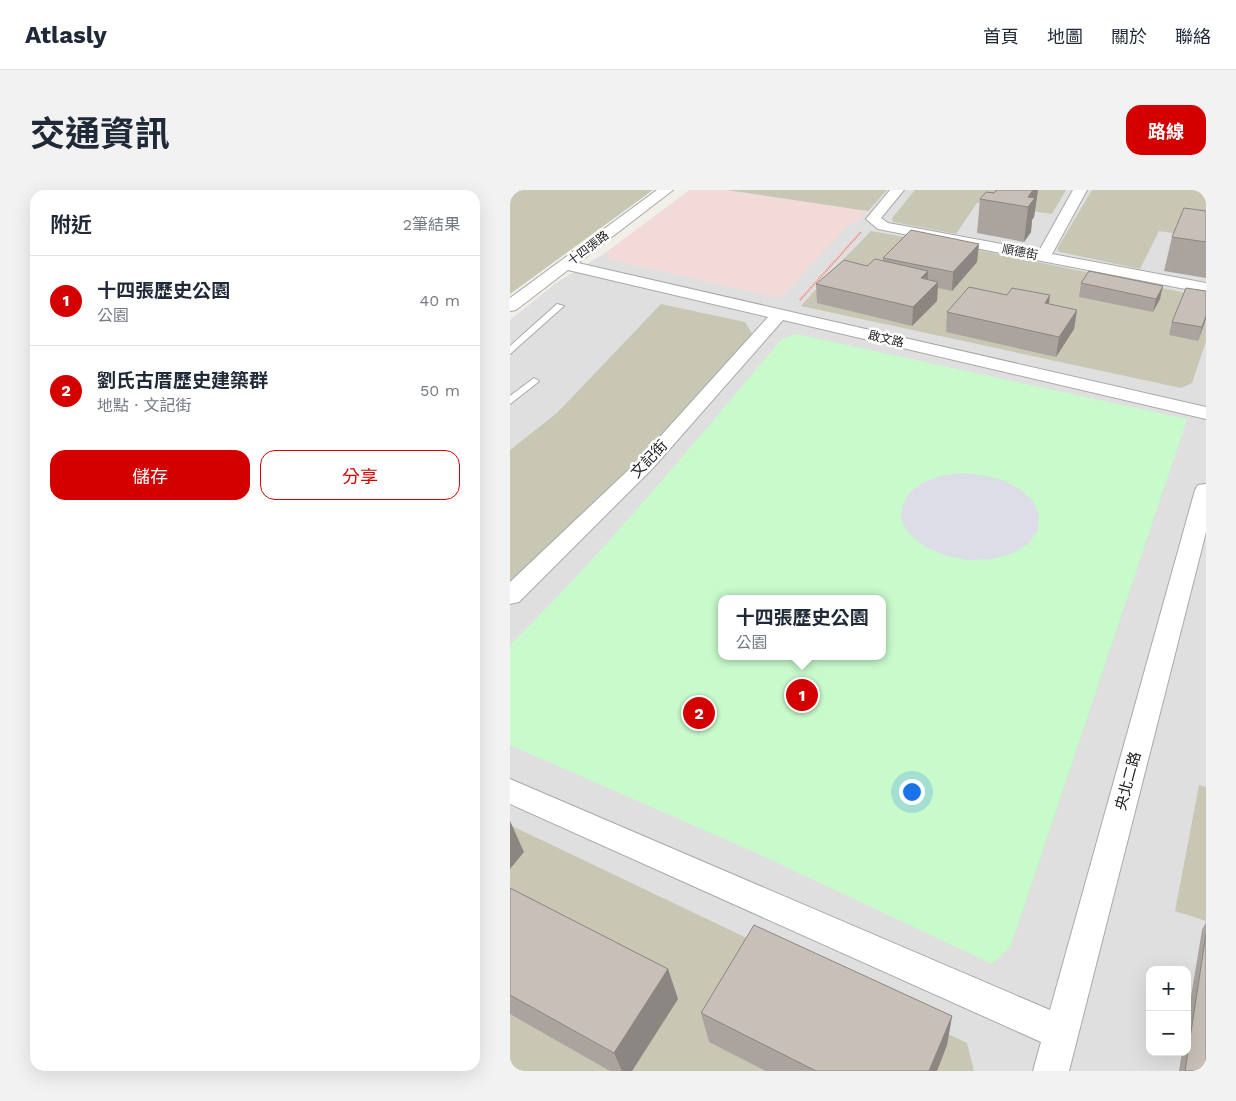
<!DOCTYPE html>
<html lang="zh-TW">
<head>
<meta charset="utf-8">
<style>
	:root { --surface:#fff; --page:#f2f2f3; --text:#1f2937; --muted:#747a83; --line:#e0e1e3; --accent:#d40000 }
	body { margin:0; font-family:"Work Sans","Noto Sans TC",sans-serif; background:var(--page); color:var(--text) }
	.controls { position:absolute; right:15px; bottom:15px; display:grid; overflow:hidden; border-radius:10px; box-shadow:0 5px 20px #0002 }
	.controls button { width:45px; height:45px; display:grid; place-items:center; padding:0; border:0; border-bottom:1px solid var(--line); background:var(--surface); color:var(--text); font:25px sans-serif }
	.you { position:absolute; left:401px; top:601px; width:18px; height:18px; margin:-12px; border:4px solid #fff; border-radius:50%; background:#1a73e8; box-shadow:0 0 0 8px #1a73e833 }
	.badge { display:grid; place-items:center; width:32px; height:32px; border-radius:50%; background:var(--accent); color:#fff; font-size:16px; font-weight:700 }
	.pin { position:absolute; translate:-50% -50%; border:2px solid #fff; box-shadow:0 1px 5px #0006 }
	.popup { position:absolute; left:208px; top:405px; width:168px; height:65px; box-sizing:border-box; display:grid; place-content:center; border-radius:10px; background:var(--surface); filter:drop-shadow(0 1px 4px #0005); font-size:16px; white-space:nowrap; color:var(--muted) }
	.popup b { font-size:19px; color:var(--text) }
	.popup::after { content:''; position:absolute; left:50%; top:100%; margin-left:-10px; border:10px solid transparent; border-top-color:var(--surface) }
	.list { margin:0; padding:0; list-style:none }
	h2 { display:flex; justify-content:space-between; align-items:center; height:65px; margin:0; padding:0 20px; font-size:21px }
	h2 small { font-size:16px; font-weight:400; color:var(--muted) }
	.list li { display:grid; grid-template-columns:32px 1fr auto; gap:15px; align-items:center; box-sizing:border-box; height:90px; padding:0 20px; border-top:1px solid var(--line) }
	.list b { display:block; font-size:19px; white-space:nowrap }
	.list p { margin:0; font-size:16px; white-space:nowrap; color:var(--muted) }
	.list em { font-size:16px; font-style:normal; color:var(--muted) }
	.actions { display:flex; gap:10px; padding:15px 20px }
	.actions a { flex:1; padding:11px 0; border:1px solid var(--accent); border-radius:15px; text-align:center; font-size:18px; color:var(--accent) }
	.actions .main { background:var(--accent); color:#fff }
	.map { position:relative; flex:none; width:696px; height:881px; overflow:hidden; border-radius:15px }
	header { display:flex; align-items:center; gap:30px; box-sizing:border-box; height:70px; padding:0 25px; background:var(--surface); border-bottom:1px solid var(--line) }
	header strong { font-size:24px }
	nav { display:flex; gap:28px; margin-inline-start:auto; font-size:18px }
	.intro { display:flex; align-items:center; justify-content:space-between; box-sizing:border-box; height:120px; padding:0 30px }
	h1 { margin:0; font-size:35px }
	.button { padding:12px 22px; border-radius:15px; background:var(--accent); color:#fff; font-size:18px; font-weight:700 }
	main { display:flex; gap:30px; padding:0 30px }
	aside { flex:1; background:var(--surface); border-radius:15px; box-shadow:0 5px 20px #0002 }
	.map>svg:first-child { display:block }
	.residential { fill:#e0dfdf; fill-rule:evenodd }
	.commercial { fill:#f2dad9 }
	.construction { fill:#c7c7b4 }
	.park { fill:#c8facc; fill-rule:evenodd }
	.plaza { fill:#dddde8 }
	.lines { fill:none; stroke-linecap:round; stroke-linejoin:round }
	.lane-casing { stroke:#a9a9a9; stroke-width:2 }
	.street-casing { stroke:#a9a9a9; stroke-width:2 }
	.path { stroke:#fa8072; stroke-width:2; stroke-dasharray:1 1; stroke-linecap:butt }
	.lane { fill:#fff; fill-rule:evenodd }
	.street { fill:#fff; fill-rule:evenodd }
	.wall { fill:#aba49e }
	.shaded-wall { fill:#8b8681 }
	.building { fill:#c7bfb8; stroke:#8b8681 }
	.labels { text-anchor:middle; stroke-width:5; stroke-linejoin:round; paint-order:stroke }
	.far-street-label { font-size:12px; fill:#222; stroke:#fff }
	.street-label { font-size:15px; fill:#222; stroke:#fff }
</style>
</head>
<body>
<header>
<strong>Atlasly</strong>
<nav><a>首頁</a><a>地圖</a><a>關於</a><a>聯絡</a></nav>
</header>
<div class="intro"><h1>交通資訊</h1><a class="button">路線</a></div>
<main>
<aside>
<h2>附近<small>2筆結果</small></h2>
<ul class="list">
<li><span class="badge">1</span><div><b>十四張歷史公園</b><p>公園</p></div><em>40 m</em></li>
<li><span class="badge">2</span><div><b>劉氏古厝歷史建築群</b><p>地點 · 文記街</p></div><em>50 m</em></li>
</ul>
<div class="actions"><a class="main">儲存</a><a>分享</a></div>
</aside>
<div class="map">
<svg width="696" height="881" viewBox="0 0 696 881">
	<rect width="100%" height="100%" fill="#f2efe9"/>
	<path class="residential" d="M180 0H696V881H0V130L46 93 95 63ZM212 409H372V466H212ZM640 780H677V862H640Z"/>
	<path class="commercial" d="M180 0H217L358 21 347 31 337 36 270 108 102 70 95 63Z"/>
	<path class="construction" d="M0 0H143L0 104Z
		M217 0H377L358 21Z
		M405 0H556L542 24 467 13 446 44 383 32 382 28Z
		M582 0H696V48L649 41 630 79 550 62 547 59Z
		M361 41 479 62 696 107V151L682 193 671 198 291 116 325 78Z
		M151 114 235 132 243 145 127 270 40 357 0 394V260L47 223Z
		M689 595 696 597V731L665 721Z
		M0 635 457 853 464 881H0Z"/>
	<path class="park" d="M286 144 677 229 501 756 482 774 244 662 0 555V455C97 359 184 253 272 149ZM212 409H372V466H212Z"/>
	<path class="plaza" d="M450 283 472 285 493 290 510 299 523 311 529 325 528 340 519 353 503 363 482 369 458 370 434 365 414 356 399 344 391 330 392 316 399 303 412 293 430 286Z"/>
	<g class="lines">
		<g class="lane-casing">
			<path id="lane" d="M47 114 54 116 0 164V156Z
				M24 188 29 191 27 193 0 214V206Z"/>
		</g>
		<g class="street-casing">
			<path id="street" d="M147 0H163L68 73 696 217V229L273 130 143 278 9 412 0 414V392L129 270 258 127 58 80 6 120 0 121V108Z
				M380 0H394L371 28 378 33 529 61 563 0H577L542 64 696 93V103L368 39 356 29Z
				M696 294V342L559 881H523L531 852 0 614V589L540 820 685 300 688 295Z"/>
		</g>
		<path class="path" d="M290 110 351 42"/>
		<use href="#lane" class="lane"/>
		<use href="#street" class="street"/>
	</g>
	<path class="wall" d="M485 0H528L524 27 522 30 521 42 514 52 467 43 470 9 484 3Z
		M696 21V88L654 81 662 47Z
		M469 54 467 72 442 101 428 98 427 111 402 136 307 113 306 94 373 71V68Z
		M571 93 650 109 643 122 569 107Z
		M497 105H540L539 114 567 120 564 139 546 167 436 142 437 122Z
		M696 129 688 151 659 145 662 132Z
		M0 698 158 779 168 809 122 881H100L0 824Z
		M696 732V881H669L672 862H677V831L692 740Z
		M191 823 442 826 437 855 427 881H256L199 852Z"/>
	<path class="shaded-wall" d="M523 0H528L524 27 522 30 521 42 514 52 518 17V7Z
		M469 54 467 72 442 101 443 82Z
		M418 81 417 100 411 88Z
		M428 92 427 111 402 136 403 117Z
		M653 96 650 109 643 122 646 109Z
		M540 105 537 125 535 113Z
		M567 120 564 139 546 167 549 147Z
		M696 126V129L688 151 692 137Z
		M0 631 14 662 0 679Z
		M158 779 168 809 122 881H112L104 863Z
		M442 826 437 855 427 881H419Z"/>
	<path class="building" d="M487 0H523L518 7 525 8 518 17 470 9 476 2 484 3Z
		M674 18 696 21V52L662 47Z
		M401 40 469 54 443 82 373 68Z
		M365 69 418 81 411 88 428 92 403 117 306 94 334 70 357 76Z
		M579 81 653 96 646 109 571 93Z
		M459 97 497 105 502 98 540 105 535 113 567 120 549 147 437 122Z
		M676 98 696 101V126L692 137 662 132Z
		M0 698 158 779 104 863 0 805Z
		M244 735 442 826 419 881H306L191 823Z
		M696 744V881H675Z"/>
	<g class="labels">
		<g class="far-street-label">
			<text transform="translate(78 58) rotate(-37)" y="4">十四張路</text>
			<text transform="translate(510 62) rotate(11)" y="4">順德街</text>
			<text transform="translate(376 149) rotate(13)" y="4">啟文路</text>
		</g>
		<g class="street-label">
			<text transform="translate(139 269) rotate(-46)" y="5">文記街</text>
			<text transform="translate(618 591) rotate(-75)" y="5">央北二路</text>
		</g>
	</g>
</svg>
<div class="controls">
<button>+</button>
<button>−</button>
</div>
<div class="you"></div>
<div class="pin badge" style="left:292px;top:505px">1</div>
<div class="popup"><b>十四張歷史公園</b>公園</div>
<div class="pin badge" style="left:189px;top:523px">2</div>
</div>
</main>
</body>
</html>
